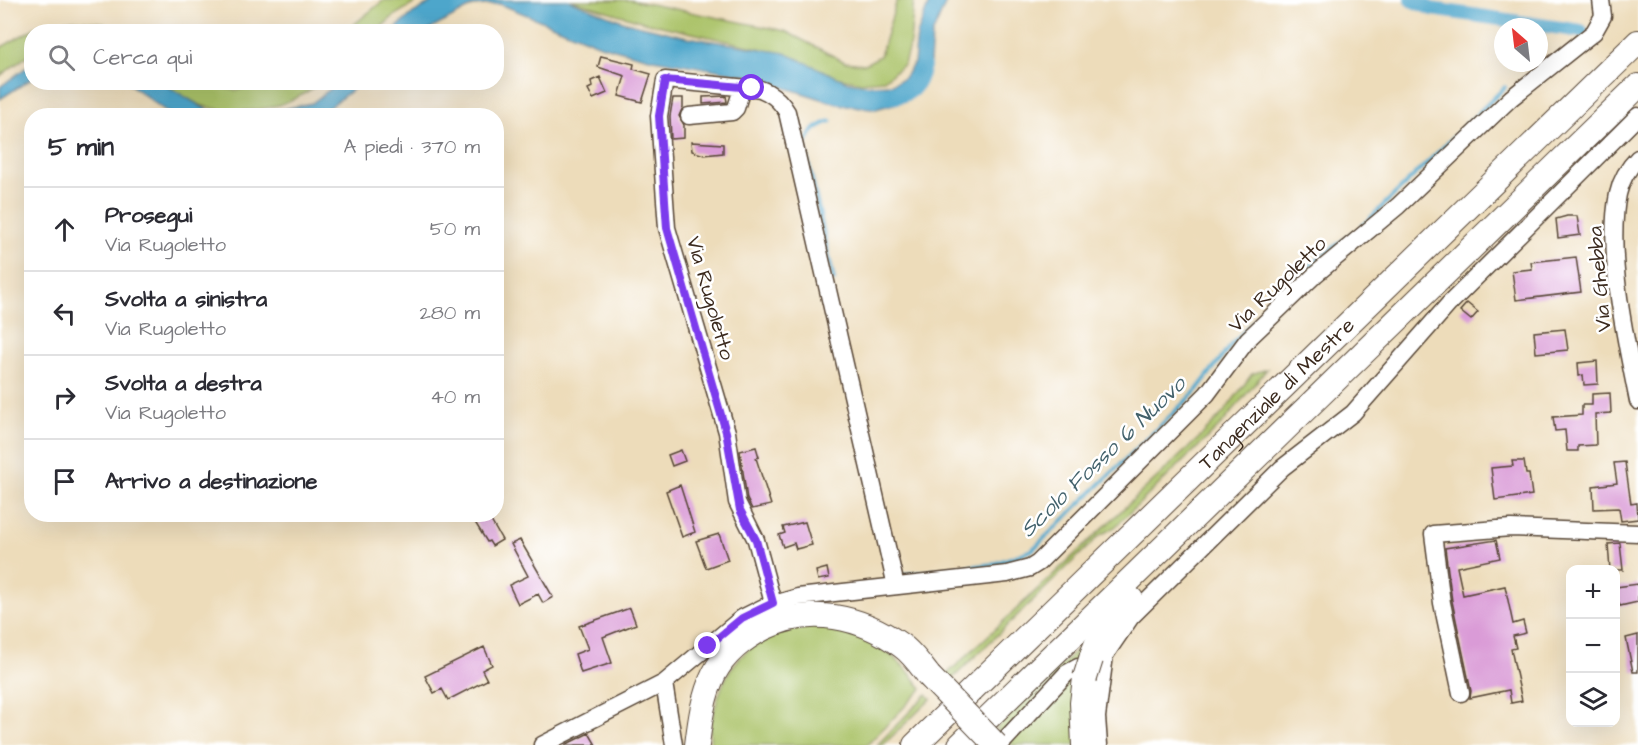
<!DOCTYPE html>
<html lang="it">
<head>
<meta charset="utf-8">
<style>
	:root { --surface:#fff; --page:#f2f2f3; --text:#2b2b33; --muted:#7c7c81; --line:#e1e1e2 }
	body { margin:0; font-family:"Architects Daughter",sans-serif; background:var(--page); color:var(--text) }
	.controls { position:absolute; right:18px; bottom:18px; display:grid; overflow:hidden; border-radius:12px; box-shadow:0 6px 24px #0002 }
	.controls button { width:54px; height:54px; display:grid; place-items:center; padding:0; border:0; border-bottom:2px solid var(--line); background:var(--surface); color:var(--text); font:30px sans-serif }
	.compass { position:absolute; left:1494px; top:18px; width:54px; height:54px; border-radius:50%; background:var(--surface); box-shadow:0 6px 24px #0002; rotate:332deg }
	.stop { position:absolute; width:18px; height:18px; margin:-14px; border:4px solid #7c3aed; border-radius:50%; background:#fff }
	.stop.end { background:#7c3aed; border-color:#fff; box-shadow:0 2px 6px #0008 }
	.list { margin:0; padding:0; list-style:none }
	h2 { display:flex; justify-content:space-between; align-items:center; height:78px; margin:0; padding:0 24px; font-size:26px }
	h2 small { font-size:20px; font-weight:400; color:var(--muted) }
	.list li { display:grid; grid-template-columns:39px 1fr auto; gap:18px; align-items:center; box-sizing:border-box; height:84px; padding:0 24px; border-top:2px solid var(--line) }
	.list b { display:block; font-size:22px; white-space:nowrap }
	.list p { margin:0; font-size:20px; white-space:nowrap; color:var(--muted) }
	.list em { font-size:20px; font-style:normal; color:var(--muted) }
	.icon { flex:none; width:33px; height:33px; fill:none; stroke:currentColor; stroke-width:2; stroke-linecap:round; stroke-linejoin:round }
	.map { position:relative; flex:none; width:1638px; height:745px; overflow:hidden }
	.search { position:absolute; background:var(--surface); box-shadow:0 6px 24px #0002; left:24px; top:24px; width:480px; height:66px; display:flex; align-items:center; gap:15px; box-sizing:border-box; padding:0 21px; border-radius:24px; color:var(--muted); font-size:22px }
	.panel { position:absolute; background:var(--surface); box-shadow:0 6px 24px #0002; left:24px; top:108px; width:480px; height:414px; border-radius:24px }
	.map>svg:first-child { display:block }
	.green { fill:#aac268; stroke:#727643; stroke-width:1.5 }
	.water { fill:#4da6cb; stroke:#446874; stroke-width:1.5 }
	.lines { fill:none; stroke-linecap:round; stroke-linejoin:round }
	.stream { stroke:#4da6cb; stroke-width:4 }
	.canal { stroke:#4da6cb; stroke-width:14 }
	.building { fill:#da9bd7 }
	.minor-casing { stroke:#564535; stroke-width:19 }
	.highway-casing { stroke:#564535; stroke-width:26 }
	.minor { stroke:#fff; stroke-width:16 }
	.highway { stroke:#fff; stroke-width:24 }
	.highway-bridge-casing { stroke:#564535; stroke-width:26; stroke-linecap:butt }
	.highway-bridge { stroke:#fff; stroke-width:24 }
	.route { stroke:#7c3aed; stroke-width:8 }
	.labels { text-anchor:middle; stroke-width:5; stroke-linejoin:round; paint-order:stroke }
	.street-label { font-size:21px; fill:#3b2a1e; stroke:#fff }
	.water-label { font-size:22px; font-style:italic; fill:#43626c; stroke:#fff }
</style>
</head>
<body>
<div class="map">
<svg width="1638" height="745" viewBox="0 0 1638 745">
	<rect width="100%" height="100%" fill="#fff"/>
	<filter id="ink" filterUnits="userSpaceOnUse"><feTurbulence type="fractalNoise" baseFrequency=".0167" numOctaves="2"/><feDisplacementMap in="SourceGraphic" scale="12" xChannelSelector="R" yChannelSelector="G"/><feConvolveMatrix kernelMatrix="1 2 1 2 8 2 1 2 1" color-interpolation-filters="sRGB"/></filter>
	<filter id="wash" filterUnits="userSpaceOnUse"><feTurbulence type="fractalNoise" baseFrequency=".008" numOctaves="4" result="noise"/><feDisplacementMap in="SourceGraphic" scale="24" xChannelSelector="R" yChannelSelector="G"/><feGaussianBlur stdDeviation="1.35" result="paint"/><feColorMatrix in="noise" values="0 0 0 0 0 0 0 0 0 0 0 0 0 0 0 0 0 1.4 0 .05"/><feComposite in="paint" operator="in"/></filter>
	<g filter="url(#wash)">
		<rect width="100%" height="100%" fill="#eddcba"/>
		<path class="green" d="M384 0H420L395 15 377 31H346Z
			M570 0H630L785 31 845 62 865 64 880 56 897 0H914L910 43 904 64 884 80 861 82 819 74 789 55 644 22Z
			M73 20 102 23 118 31 32 32 31 53 0 76V48L40 25Z
			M163 83H204L235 90 276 83H321C285 109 247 118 203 106 189 102 175 90 163 83Z
			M1267 369 1222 424 1115 527 1099 536 950 681 945 676 1199 438 1225 411 1252 374Z
			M808 625C860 631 893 647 922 689L867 745H711C708 730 712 719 716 704 731 651 757 639 808 625Z
			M1087 640 1083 657 1003 735 996 728Z
			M1076 670V745H1012L1008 741Z
			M927 694 931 699 883 745H877Z"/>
		<path class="water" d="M436 0H568L625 22 687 37 785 53 848 82 870 85 892 84 904 78 914 63 917 35 930 0H947L932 35 930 62 918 87 897 103 876 109 837 104 745 75 653 59 603 46 500 4 473 6 427 31H393L413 13Z
			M31 64V79L0 99V87Z
			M128 83H162L209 111 226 115H171Z
			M338 83H361L319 115H255L312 103Z"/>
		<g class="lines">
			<path class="stream" d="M831 121C816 126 809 132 805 147L834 280
				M1362 226 1505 87
				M899 575 994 564 1032 550 1196 391 1232 344 1297 275 1354 232"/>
			<path class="canal" d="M1411 0 1432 9 1581 31
				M888 98C911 97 919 88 924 66"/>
		</g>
		<g id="blocks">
			<path class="building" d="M601 56 634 64 633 69 651 74 642 102 619 96 625 76 598 67Z
				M600 77 607 93 593 99 588 89 592 87 591 81Z
				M726 96 727 102 703 104V97Z
				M673 98H683V107L679 116 684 125V138L671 139 670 116Z
				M691 142 723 144V153L704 155 692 151Z
				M1567 216H1577L1580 235 1558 238 1556 219Z
				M1576 257 1581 292 1516 300 1512 271 1532 269 1531 262Z
				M1467 303 1478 312 1471 320 1460 311Z
				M1565 329 1568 350 1536 353 1534 332Z
				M1597 361 1598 384 1584 385 1583 375 1579 376 1578 363Z
				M1610 393 1611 413 1595 414 1596 445 1578 446V451H1567L1565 430 1555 431 1553 417 1582 415V405H1592V394Z
				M756 447 759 457 756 458 771 505 752 509 747 499 740 451Z
				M681 450 685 461 672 466 668 455Z
				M1512 461H1524L1526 474H1529L1532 495 1495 500 1491 468 1513 466Z
				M1625 462 1631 504 1637 503 1638 519 1621 521 1619 508 1594 509 1593 486 1617 483 1614 463Z
				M680 485 695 532 682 537 666 491Z
				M470 514H487L502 540 492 546 489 541 487 542Z
				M805 522 812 545 796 549 794 543 783 547 779 535 785 533 783 527Z
				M719 534 728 560 706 568 696 541Z
				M520 540 553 597 543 603 538 594 518 604 509 585 528 576 511 544Z
				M1496 540 1500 558 1457 567 1463 595 1505 586 1513 624 1523 621 1526 633 1513 636 1516 648 1511 649 1522 701 1511 703 1509 690 1470 698 1471 691 1452 601 1445 548Z
				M1620 543 1623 570H1610L1608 544Z
				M827 568 829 578 818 580 816 571Z
				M1638 584V602L1620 606 1619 603H1616V587Z
				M630 608 636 624 603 637 612 663 581 673 575 654 588 649 579 626Z
				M1638 635V672H1633L1626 638Z
				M484 647 492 665 482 670 487 680 448 700 442 689 434 693 425 676Z
				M589 733 596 745H565Z"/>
		</g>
	</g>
	<g filter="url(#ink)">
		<use href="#blocks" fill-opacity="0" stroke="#564535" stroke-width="1.5"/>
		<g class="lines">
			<g class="minor-casing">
				<path id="minor" d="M748 88 665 80 659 116 667 228 727 432 737 502 756 540 773 603
					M689 116 732 112 736 108 741 92C758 80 779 98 787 112L896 586
					M1638 158C1628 168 1621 180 1618 194 1606 253 1626 342 1638 401
					M664 683 674 745
					M1461 693 1442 603 1433 534 1511 528 1638 533
					M542 745 664 683 742 618 764 607 798 597 1007 574 1030 568 1038 563 1207 394 1248 339 1316 274 1398 206 1511 98 1594 32 1603 16 1601 0
					M1000 745 1067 673 1078 667 1097 672
					M1099 745 1097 717 1105 655 1131 617 1282 468 1353 413 1449 304 1638 116"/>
			</g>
			<g class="highway-casing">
				<g id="highway">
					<path d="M1091 659C1097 636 1115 615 1131 599"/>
					<path d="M697 745C700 721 703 696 714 674 724 654 744 638 764 628 810 605 861 616 902 646 912 653 921 666 929 676"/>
					<path id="s1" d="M915 745 1638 42"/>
					<path d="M960 745 1638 86"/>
					<path d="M1084 745 1082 703 1085 678"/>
				</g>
			</g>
			<use href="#minor" class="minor"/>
			<use href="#highway" class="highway"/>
			<g class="highway-bridge-casing">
				<path id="highway-bridge" d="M929 676 996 745
					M1085 678 1091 659"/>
			</g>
			<use href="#highway-bridge" class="highway-bridge"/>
		</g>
	</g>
	<g class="lines" filter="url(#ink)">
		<path class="route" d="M708 646 742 618 773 603 756 540 740 510 726 432 667 228 659 116 665 80 752 88"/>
	</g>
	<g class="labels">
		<g class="street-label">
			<text transform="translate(1599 279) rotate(-95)" y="7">Via Ghebba</text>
			<text transform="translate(1277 284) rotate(-44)" y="7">Via Rugoletto</text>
			<text transform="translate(711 298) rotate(74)" y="7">Via Rugoletto</text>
			<text dy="7" stroke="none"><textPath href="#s1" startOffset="504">Tangenziale di Mestre</textPath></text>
		</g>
		<g class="water-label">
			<text transform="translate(1102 456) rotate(-44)" y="8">Scolo Fosso 6 Nuovo</text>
		</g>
	</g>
</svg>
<div class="controls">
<button>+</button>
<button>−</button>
<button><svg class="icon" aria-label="layers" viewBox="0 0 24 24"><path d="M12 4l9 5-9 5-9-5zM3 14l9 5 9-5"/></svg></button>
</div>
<svg class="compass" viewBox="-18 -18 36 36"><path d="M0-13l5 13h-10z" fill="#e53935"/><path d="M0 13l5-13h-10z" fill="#7c7c81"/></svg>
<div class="stop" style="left:752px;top:88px"></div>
<div class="stop end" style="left:708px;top:646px"></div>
<div class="search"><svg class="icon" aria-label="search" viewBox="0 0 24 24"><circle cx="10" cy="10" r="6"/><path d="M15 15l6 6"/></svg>Cerca qui</div>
<section class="panel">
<h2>5 min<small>A piedi · 370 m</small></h2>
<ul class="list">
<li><svg class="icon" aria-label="ahead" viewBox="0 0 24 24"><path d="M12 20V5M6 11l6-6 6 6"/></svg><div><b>Prosegui</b><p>Via Rugoletto</p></div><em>50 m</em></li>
<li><svg class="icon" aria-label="left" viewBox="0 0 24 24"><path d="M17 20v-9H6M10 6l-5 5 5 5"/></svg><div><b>Svolta a sinistra</b><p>Via Rugoletto</p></div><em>280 m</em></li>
<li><svg class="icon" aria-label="right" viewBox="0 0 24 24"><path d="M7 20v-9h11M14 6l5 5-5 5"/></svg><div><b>Svolta a destra</b><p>Via Rugoletto</p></div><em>40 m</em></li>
<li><svg class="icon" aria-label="arrive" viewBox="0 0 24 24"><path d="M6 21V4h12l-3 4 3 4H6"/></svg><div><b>Arrivo a destinazione</b></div></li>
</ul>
</section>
</div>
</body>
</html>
